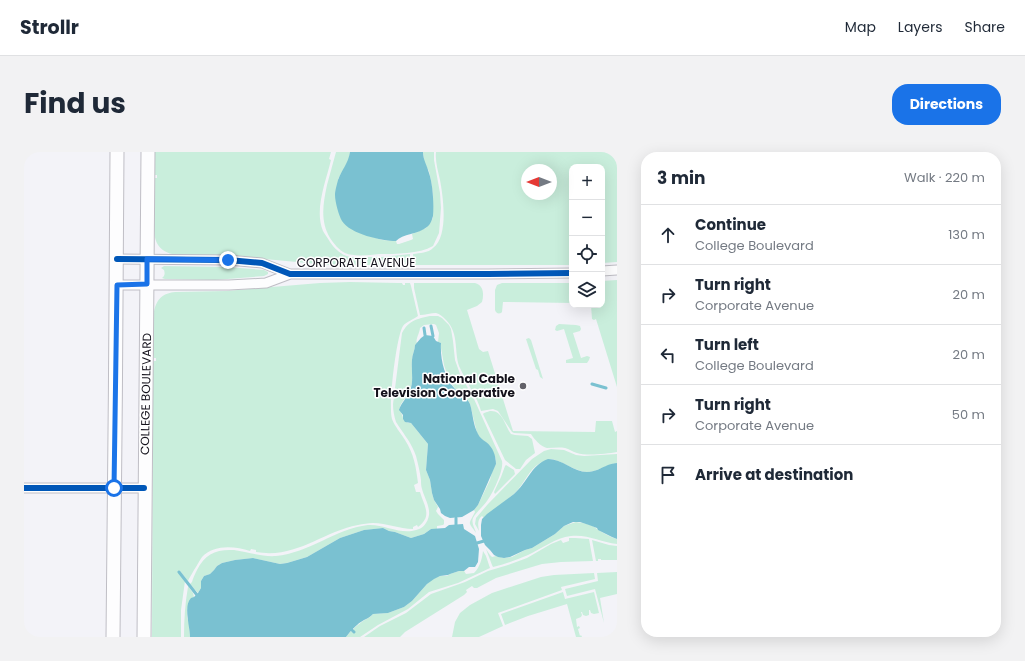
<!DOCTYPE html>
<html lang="en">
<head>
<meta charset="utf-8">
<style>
	:root { --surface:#fff; --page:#f2f2f3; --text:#1f2937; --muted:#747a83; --line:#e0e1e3; --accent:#1a73e8 }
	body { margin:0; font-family:Poppins,sans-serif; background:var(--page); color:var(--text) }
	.controls { position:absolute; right:12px; top:12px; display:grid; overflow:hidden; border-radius:8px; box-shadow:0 4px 16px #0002 }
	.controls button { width:36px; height:36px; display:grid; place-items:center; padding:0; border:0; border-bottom:1px solid var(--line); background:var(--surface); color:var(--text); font:20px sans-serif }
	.compass { position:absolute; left:497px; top:12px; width:36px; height:36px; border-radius:50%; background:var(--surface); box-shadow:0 4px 16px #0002; rotate:270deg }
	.stop { position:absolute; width:12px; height:12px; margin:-9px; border:3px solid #1a73e8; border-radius:50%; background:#fff }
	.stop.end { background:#1a73e8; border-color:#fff; box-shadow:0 1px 4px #0008 }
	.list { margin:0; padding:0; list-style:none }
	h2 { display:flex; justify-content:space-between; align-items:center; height:52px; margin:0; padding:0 16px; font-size:17px }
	h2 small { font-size:13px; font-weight:400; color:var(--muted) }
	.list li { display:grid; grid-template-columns:26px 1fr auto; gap:12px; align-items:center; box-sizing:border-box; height:60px; padding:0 16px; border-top:1px solid var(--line) }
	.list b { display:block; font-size:15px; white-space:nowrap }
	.list p { margin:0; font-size:13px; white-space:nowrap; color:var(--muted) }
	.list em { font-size:13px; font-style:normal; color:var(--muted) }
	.icon { flex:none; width:22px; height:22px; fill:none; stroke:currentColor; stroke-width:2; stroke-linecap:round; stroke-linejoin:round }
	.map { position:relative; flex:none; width:593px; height:485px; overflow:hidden; border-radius:16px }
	header { display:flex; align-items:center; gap:24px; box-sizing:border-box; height:56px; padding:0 20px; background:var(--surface); border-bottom:1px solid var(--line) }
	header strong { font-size:19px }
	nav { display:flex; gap:22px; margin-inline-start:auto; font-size:14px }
	.intro { display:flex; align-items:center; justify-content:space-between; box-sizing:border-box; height:96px; padding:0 24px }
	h1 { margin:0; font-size:28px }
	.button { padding:10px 18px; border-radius:16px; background:var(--accent); color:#fff; font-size:14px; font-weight:700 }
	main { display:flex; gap:24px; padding:0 24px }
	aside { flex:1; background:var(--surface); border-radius:16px; box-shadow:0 4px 16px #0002 }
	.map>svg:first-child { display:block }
	.green { fill:#c9eedc; fill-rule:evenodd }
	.water { fill:#7ac1d1 }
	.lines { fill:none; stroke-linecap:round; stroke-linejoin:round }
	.stream { stroke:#7ac1d1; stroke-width:3 }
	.minor-casing { stroke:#bfbec5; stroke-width:11 }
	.secondary-casing { stroke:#bfbec5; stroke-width:15 }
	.minor { stroke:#fdfdfe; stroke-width:9 }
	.secondary { stroke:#fdfdfe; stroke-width:13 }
	.cycleway-casing { stroke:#fff; stroke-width:8 }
	.cycleway { stroke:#0057b8; stroke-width:6 }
	.route { stroke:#1a73e8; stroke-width:5 }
	.poi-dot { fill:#626169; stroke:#fff; stroke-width:1.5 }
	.labels { text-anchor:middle; stroke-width:3; stroke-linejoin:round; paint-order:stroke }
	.street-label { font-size:12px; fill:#14121c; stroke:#fff }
	.poi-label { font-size:12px; font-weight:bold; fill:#14121c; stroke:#fff; text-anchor:end }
</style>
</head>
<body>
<header>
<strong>Strollr</strong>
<nav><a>Map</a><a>Layers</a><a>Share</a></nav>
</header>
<div class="intro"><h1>Find us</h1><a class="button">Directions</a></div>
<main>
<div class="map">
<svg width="593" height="485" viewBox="0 0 593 485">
	<rect width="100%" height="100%" fill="#f3f3f8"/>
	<path class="green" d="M130 0H307L305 7 307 8C302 29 290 58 299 79 301 83 304 86 306 90 311 97 317 103 326 105H358L386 102V113L381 112V110H379L378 112 374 113H305L208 104 153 103C127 99 130 81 130 61 130 50 130 40 130 29V26H133V23H131L130 18Z
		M312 0H326L325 8 314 27 331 79 358 88 372 89 373 92H375L387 88 389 87 388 82 402 76 409 66V43L407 29 405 19 400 11 399 0H410V8L416 41 417 56 415 81 409 94C395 102 372 102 355 102 346 103 330 105 321 101 315 98 310 92 306 86 296 69 299 52 303 33 306 22 309 11 312 0Z
		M412 0H593V110L578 111V15H548V113H390L389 102C396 101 404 101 409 96 425 84 419 44 416 28 414 19 411 9 412 0ZM503 18H527V42H503Z
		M140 114 203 115 240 118 244 120V122L240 124 191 128 141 127 138 126C141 124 141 121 140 118L137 116Z
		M593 128V235L572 167 570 168 568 167 567 153H578V129Z
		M326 130 374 131H378L379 133H381V131H386L387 134 394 164C389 168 383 169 379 174 372 185 364 255 368 267 371 275 377 281 381 288 390 302 392 315 394 331L390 333 392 340H396C400 354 409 364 394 375L393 373 389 375V377C375 377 363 371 349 371 344 371 339 372 334 373 297 380 273 407 232 400V398L227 397 226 399C211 394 190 392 178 405 175 409 173 414 170 418 168 422 165 426 164 429L156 419 154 420 161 429 157 458V485H128L129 212 130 209H132V206H130L129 201C129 193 129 184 129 176 129 159 130 142 151 140L202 139 296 131Z
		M390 131H451C460 133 460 143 458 150L453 154 443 158 455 197 459 200 464 199 489 279 571 280 572 269H588L591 280 593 279V300C582 302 562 304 553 301 549 300 545 297 541 296 535 295 529 296 523 296 517 295 510 287 507 282L490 281 488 280 474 259 469 257 457 259C455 252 452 245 448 239 444 231 439 223 435 214 430 198 435 181 422 168 419 165 416 162 412 161 407 161 401 163 396 163L390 136Z
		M478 131H548V151L479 150 478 160 477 161C474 162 472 161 471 158V138L473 133Z
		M406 164H414L418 166 425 173 427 177 429 189 431 208 436 222 450 247 478 309C480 318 469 341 463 349 459 355 452 360 449 366 447 372 451 376 452 381 444 369 444 374 451 360L450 358 454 353 466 328 468 320 472 312V307L466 294 456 286 453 281 446 252 443 246 432 238 425 228 420 213 417 196V191L414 190 415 181 412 173 410 172 400 173 396 176C396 180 391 188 393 191L391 193C391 198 388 203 388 208 387 218 390 229 386 239 384 244 377 250 376 255 375 260 379 262 379 267L384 271H387L404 292 402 318 406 328 408 341 410 348 414 355 412 359 414 362 420 368V372L419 373 413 374V377H407L400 382 387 386 371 380 365 379 359 376 340 378 316 386 283 405 263 411 256 412 229 406 211 408 198 411 193 414 190 418 186 422 180 424 177 429V436L174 441 166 432 168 430C169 426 171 422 173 418 181 402 192 397 210 398 224 400 238 405 252 404 285 401 311 377 344 373 360 372 377 383 392 378 399 377 404 370 405 363 406 354 400 345 398 337 397 334 397 331 397 328 396 320 394 312 392 304 390 298 386 290 382 285 379 280 375 275 372 270 370 264 369 258 369 252L378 181C385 168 393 167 406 164Z
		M535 172 552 173 556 174 557 177 556 179 549 181 557 206 563 204 566 205 565 208 563 211H542V208L549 206 540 177 533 179 531 178 532 174Z
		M505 186 507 188 519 227 516 225 514 218 512 217 502 187Z
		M466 259C479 258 481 274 487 282L491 283 504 284 508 287 511 301 502 308 496 317H492L481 308 459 262 460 261Z
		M527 297 540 298 552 303 560 304 593 302V311C581 313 570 323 557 319 549 317 542 312 534 309 532 309 530 307 528 307 525 307 518 310 516 311 504 318 500 333 490 342L460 366 458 364C453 368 454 373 455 379L451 372 452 366 464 352 508 307 520 299Z
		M482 313 490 318 491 322 471 342 470 340 477 325 481 314Z
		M552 370C558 371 568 372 573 377 579 381 586 385 593 387V392C577 390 563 382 547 384 531 386 519 396 504 403 493 408 481 412 469 415L468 413 462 397 466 403 468 405 472 404 480 406 488 405 501 398 508 396 531 382 540 374Z
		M545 386H551L565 387 569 409 537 410 518 412 472 426 453 436H450L448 434 442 438 443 440 440 443 381 480 376 485H340L356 474 382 461 407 442 441 430 464 419 484 413 503 406 527 392 537 388 539 391 545 389Z
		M568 388 585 393 593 394V408H577V407H574V409H572Z
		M459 399 462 404 466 416 434 431 405 440 384 457 354 473 336 485H322L327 479 330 481V476L339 469 346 465 349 462 364 461 380 455 388 449 403 432 408 427 416 424H423L426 422 435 419H440L442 422 450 421C456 415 458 407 459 399Z
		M593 420V442L576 446 580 471 571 437 543 444 541 437 574 429 573 421Z
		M570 421 571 427 537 435 538 438 474 461 479 474 455 485H428L431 470 436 461 446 453 468 441 517 425 530 423Z
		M164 434 169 441 170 445 165 450 163 457V466L165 471 166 485H160C160 468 161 451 164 435Z
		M539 440 541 447 570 440 575 461 570 462 567 461 566 458H565V463L562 464 559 463 558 460H557L558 463 557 465 552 467 553 475 555 474 556 476 554 477 556 484 557 483 558 485H552L543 452 504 464 481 473 477 462Z"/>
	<path class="water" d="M326 0H399C399 8 403 13 405 21 409 33 410 52 409 64 408 68 406 73 403 75 395 82 378 82 372 89 358 89 326 82 318 69 315 64 311 50 311 43 311 39 313 32 314 28 318 17 324 12 326 0Z
		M401 183 409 184 412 189 417 191C416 206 420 225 431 237 436 242 443 245 446 252 449 262 449 273 454 282 456 286 459 288 462 290 469 295 472 304 472 312L454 353 450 358 438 365 426 366 421 364 417 361 416 357 410 348 408 341 406 328 402 318 404 292 387 271 381 270 379 267V263L375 258C377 251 383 246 386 239 390 229 387 218 388 208 388 203 391 198 391 193L397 186Z
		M524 307C538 307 550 320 563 320 571 320 577 316 584 313 587 312 590 311 593 311V387L588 385 574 378 573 376 565 373 556 370H549L540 374 531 382 508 396 501 398 486 405 480 406 474 405 470 403 466 398 461 393 457 384V373L458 367 463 362 490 342C503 331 507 313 524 307Z
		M439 372 440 377 451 384 455 397 454 410 451 415H445L440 419H435L426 422 424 423 416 424 410 427 403 432 388 449 380 455 364 461 349 462C346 465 344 466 340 468 333 472 327 478 322 485H166C166 474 159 454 167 446L170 445 174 441 177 436V429L180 424 186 422 190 418 193 414 198 411 211 408 229 406 256 412 263 411 283 405 316 386 340 378 359 376 365 379 371 380 387 386 400 382 407 377 421 376 425 373Z"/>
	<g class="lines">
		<path class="stream" d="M407 174 409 184
			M400 176 401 183
			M568 232 582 236
			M432 366V373
			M453 391 460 389
			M155 420 173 443
			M328 478 330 480"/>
		<g class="minor-casing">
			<path id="minor" d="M93 107 204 108 238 111 266 122H464L548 121
				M578 119 593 118
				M93 133H205L242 131 266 122
				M0 336H120"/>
		</g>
		<g class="secondary-casing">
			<path id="secondary" d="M89 485C90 323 93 162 93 0
				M120 485 124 0"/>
		</g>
		<use href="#minor" class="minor"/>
		<use href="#secondary" class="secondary"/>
		<g class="cycleway-casing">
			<path id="cycleway" d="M93 107 204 108 238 111 266 122H464L548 121
				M0 336H120"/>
		</g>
		<use href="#cycleway" class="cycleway"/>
	</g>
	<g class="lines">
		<path class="route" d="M90 336 93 133 123 132V107L204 108"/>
	</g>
	<circle class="poi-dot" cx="499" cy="234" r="4"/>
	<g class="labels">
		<g class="street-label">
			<text x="332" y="115">CORPORATE AVENUE</text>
			<text transform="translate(122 242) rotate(-89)" y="4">COLLEGE BOULEVARD</text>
		</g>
		<g class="poi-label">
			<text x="491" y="231">National Cable<tspan x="491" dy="14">Television Cooperative</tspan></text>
		</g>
	</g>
</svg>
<div class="controls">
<button>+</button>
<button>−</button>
<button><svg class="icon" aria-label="locate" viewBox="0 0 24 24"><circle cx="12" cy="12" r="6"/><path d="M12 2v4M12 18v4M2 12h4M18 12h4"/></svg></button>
<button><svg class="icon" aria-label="layers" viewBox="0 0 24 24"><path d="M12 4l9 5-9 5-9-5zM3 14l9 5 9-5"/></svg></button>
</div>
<svg class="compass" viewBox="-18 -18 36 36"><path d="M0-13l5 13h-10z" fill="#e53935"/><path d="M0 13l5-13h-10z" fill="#747a83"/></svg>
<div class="stop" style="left:90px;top:336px"></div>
<div class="stop end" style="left:204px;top:108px"></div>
</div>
<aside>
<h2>3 min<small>Walk · 220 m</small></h2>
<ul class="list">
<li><svg class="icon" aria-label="ahead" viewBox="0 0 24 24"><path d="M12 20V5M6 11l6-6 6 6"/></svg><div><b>Continue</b><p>College Boulevard</p></div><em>130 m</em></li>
<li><svg class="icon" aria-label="right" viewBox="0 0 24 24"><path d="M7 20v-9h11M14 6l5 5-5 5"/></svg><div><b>Turn right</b><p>Corporate Avenue</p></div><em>20 m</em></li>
<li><svg class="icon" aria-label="left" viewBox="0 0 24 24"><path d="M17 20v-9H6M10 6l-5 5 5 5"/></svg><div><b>Turn left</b><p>College Boulevard</p></div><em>20 m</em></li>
<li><svg class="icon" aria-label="right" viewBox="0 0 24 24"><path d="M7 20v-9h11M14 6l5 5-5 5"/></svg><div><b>Turn right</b><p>Corporate Avenue</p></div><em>50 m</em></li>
<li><svg class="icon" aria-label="arrive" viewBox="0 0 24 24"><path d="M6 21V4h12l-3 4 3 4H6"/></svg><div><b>Arrive at destination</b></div></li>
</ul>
</aside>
</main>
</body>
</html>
